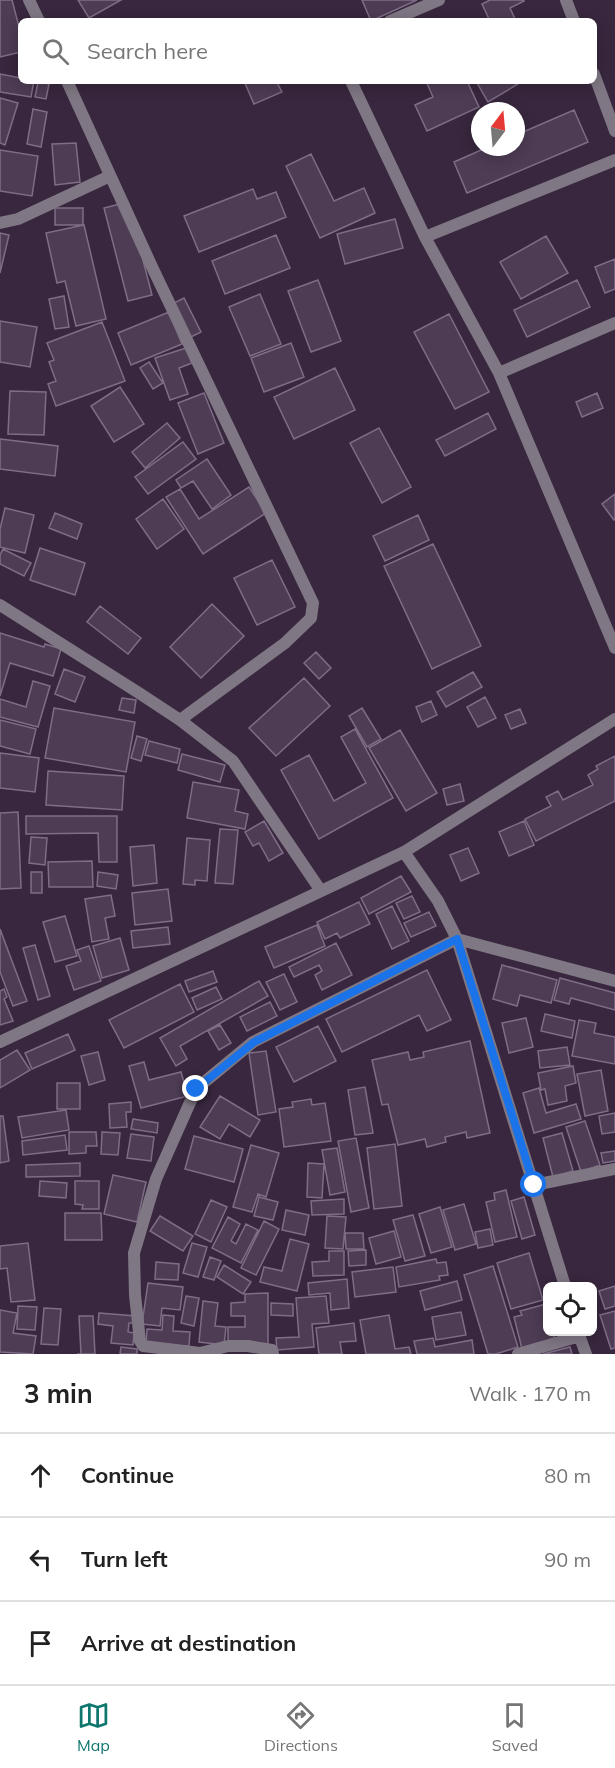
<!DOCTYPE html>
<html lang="en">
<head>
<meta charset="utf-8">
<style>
	:root { --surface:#fff; --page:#f6f6f6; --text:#222; --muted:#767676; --line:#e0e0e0; --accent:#0f766e }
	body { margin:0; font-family:Mulish,sans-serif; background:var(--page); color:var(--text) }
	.controls { position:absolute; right:18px; bottom:18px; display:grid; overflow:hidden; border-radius:9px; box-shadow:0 3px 15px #0003 }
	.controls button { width:54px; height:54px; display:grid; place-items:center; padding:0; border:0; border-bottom:2px solid var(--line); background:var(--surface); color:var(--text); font:30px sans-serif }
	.compass { position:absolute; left:471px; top:102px; width:54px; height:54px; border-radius:50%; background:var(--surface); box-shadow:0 3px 15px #0003; rotate:16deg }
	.stop { position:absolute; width:18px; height:18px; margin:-14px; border:4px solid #1a73e8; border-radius:50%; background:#fff }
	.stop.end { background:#1a73e8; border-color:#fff; box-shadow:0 2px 6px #0008 }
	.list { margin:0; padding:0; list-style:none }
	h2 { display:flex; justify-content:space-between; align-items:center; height:78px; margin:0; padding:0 24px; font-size:26px }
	h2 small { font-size:20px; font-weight:400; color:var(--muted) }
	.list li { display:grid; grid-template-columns:39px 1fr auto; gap:18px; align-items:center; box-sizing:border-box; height:84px; padding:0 24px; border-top:2px solid var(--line) }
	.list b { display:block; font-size:22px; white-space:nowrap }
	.list em { font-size:20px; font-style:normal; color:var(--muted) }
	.icon { flex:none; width:33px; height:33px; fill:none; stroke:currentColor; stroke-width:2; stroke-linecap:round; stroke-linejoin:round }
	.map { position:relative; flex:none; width:615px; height:1354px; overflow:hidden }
	.search { position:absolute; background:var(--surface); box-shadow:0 3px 15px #0003; left:18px; right:18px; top:18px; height:66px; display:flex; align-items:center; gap:15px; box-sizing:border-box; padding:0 21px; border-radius:9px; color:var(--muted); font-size:22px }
	.sheet { height:330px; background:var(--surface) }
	nav { display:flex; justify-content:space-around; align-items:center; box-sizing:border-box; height:84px; border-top:2px solid var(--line); background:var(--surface); font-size:16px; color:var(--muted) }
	nav a { display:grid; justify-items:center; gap:3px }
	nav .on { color:var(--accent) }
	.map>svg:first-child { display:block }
	.building { fill:#4d3c54; stroke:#7f6d87; stroke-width:1.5 }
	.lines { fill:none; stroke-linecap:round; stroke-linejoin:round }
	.street { stroke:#7f7783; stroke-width:12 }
	.route { stroke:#1a73e8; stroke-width:8 }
</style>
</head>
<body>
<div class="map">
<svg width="615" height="1354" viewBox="0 0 615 1354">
	<rect width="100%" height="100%" fill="#38273e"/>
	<path class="building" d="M0 0H12L21 34V52L0 57Z
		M78 0H121L89 18Z
		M362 0H417L371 21Z
		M490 0H524V1L510 8 516 21H490L482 4Z
		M0 74 21 78V81H34L31 97 0 92Z
		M244 81H276L282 92 254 104Z
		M426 81H467L479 107 427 131 415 105 433 97Z
		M476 81H517L518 84 488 102Z
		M38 82 49 84 46 99 35 97Z
		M0 98 18 103 5 145 0 143Z
		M33 109 47 112 41 147 27 144Z
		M574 110 588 142 467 193 454 162 488 147H516V135Z
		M76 143 80 182 55 185 52 144Z
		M0 150 38 156 32 196 0 191Z
		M311 154 334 201 364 188 375 213 320 238 286 166Z
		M253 189 257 199 276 192 286 217 199 252 184 216Z
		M128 202 152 295 128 301 104 208Z
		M55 208H83V225H55Z
		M395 219 403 248 345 264 337 234Z
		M84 225 106 319 76 326 65 281 57 283 46 233Z
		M0 233 9 235 0 273Z
		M276 235 290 268 225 294 212 261Z
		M546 236 568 273 521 299 500 262Z
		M615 259V289L605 293 595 267Z
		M318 280 341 341 311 352 288 291Z
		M577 280 590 307 527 337 514 310Z
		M260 294 281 344 250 356 229 307Z
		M64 296 69 327 55 329 49 299Z
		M184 298 201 332 187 339 170 305Z
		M169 312 182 344 131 365 118 333Z
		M449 314 489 392 455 409 414 332Z
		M0 321 37 327 30 367 0 362Z
		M102 322 125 381 56 406 48 384 56 381 49 362 54 360 47 343Z
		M291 343 304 377 264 392 251 358Z
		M186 348 192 363 179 368 188 394 170 400 155 358Z
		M149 362 163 383 153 389 140 368Z
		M335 368 355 410 294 439 274 397Z
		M120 387 144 424 114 442 91 406Z
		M10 391 46 392 44 435 8 434Z
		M204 393 224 443 198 454 178 403Z
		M597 393 603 408 582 417 576 402Z
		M488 413 496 429 445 456 436 440Z
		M167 423 180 438 145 468 132 452Z
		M379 428 411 487 382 503 350 443Z
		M0 439 58 446 55 476 0 469Z
		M183 442 196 459 148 494 135 477Z
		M207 459 231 495 212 509 193 481 181 488 176 480Z
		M249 487 266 513 203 554 166 497 180 489 199 519Z
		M615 494V519L614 520 602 504Z
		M163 499 184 529 157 549 136 519Z
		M5 508 34 515 25 553 0 547V529Z
		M55 513 82 524 77 539 49 528Z
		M418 515 429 540 385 561 373 536Z
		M433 544 481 646 432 669 384 566Z
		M40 548 85 563 75 595 30 580Z
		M3 549 31 563 24 576 0 564V555Z
		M272 560 295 607 257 625 234 578Z
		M212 604 244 636 201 678 170 647Z
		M100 606 141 638 128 654 87 622Z
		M0 633 44 647 45 644 61 649 53 676 10 663 0 696Z
		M316 652 331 668 319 679 304 663Z
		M64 669 85 677 75 702 55 694Z
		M473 672 482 687 446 707 437 692Z
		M304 678 330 706 276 756 249 728Z
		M33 681 50 686 38 727 0 717V699L26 707Z
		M485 697 496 718 478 727 467 707Z
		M122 698 136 700 134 713 119 710Z
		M431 701 437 715 422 722 416 707Z
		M54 708 135 722 126 772 45 758Z
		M362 708 381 739 367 747 349 716Z
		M520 709 526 723 511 729 505 715Z
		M0 720 36 729 30 754 0 746Z
		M355 729 393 798 319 839 281 770 309 755 334 801 366 783 341 737Z
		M400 730 437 793 406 811 369 748Z
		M137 736 147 739 141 761 131 758Z
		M149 741 180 749 177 763 145 755Z
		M0 753 39 758 35 792 0 788Z
		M182 754 225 765 220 782 178 770Z
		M615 756V801L536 841 525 819 551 806 546 797 558 791 563 800 593 785 588 775 598 769 596 766Z
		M48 771 124 776 122 810 46 805Z
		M193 782 239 790 235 811 248 814 245 829 187 818Z
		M460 784 464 801 447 805 443 789Z
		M18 812 21 888 0 889V813Z
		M26 816H117V862H99L98 833 26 834Z
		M264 821 283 853 269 861 259 843 253 846 245 832Z
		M524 821 534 845 509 856 499 832Z
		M220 829 238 830 233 884 215 883Z
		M31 837 47 838 45 865 29 863Z
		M187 838 210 840 207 881 195 880V885L183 884Z
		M154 845 157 883 133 886 130 847Z
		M468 848 479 873 461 881 450 855Z
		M92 861 93 887H49L48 862Z
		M31 872H42V893H31Z
		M98 872 118 875 116 889 97 886Z
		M401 876 411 892 369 914 361 898Z
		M168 889 172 921 135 925 132 893Z
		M111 895 115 916 105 918 109 939 92 942 85 899Z
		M412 896 420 912 404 919 396 903Z
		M359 902 370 924 340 938 337 933 325 939 317 922Z
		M392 906 409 941 392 949 376 914Z
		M429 912 436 926 411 937 404 923Z
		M65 916 77 956 55 962 43 922Z
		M317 925 325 946 274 968 265 947Z
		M168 927 170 944 133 948 131 931Z
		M0 929 27 1001 13 1006 0 972Z
		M120 938 129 970 102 978 93 946Z
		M336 943 352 975 322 990 315 975 322 971 319 965 294 977 289 967Z
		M35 945 50 996 38 1000 23 948Z
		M89 946 101 981 74 990 66 966 81 961 77 950Z
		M502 965 557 980 551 1003 520 995 517 1006 493 999Z
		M427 970 451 1020 427 1031 419 1015 342 1052 326 1019Z
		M213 971 217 982 189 992 185 981Z
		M284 974 297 1002 280 1010 266 982Z
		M560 978 615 993V1010L571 998 569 1004 554 1000Z
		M259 981 268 996 180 1046 187 1059 176 1066 160 1038Z
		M180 984 194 1012 124 1048 109 1020Z
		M216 987 222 999 197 1010 192 998Z
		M4 989 7 997 4 999 13 1021 0 1025V991Z
		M270 1002 277 1016 247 1031 240 1017Z
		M545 1014 575 1021 572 1038 541 1031Z
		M526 1018 533 1047 509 1053 502 1023Z
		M579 1020 596 1023 594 1033 615 1037V1064L572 1056Z
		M220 1025 231 1043 219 1050 208 1031Z
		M318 1026 336 1061 294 1082 276 1047Z
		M68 1034 75 1050 32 1069 25 1053Z
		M470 1041 490 1133 467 1138 466 1132 445 1137 446 1142 427 1147 425 1139 398 1145 388 1104 382 1105 372 1060 408 1052 410 1060 424 1057 423 1052Z
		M567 1047 570 1065 540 1068 538 1051Z
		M17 1050 30 1070 0 1088V1060Z
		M266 1051 276 1112 258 1115 249 1053Z
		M98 1052 105 1080 89 1085 81 1056Z
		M144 1062 149 1080 181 1072 188 1096 141 1108 129 1066Z
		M573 1066 576 1083 565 1086 567 1101 548 1105 545 1089 541 1090 538 1073Z
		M601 1070 608 1111 585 1116 577 1074Z
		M57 1083H80V1109H57Z
		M365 1087 373 1133 355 1135 348 1090Z
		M539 1088 546 1113 576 1104 581 1119 534 1133 523 1093Z
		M220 1096 260 1120 250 1137 229 1124 220 1139 200 1127Z
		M311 1099 312 1105 325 1103 331 1141 284 1147 279 1109 293 1107 292 1102Z
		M131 1102V1112H126L127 1127 110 1128 109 1104Z
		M66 1110 69 1130 22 1138 18 1117Z
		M615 1113V1132L602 1134 599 1116Z
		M0 1116H3L9 1161 0 1163Z
		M133 1119 158 1123 157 1133 131 1129Z
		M585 1121 600 1165 581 1172 566 1127Z
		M69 1132H96L97 1146H86V1153L69 1154Z
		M102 1132 120 1133 118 1155 101 1154Z
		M562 1133 573 1171 553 1177 543 1138Z
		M131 1134 154 1137 151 1161 127 1158Z
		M65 1135 67 1150 23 1155 22 1141Z
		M194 1136 243 1149 234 1182 185 1169Z
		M356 1138 369 1208 351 1212 338 1141Z
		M395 1144 402 1206 374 1209 367 1148Z
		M251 1145 279 1153 266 1197 258 1194 252 1212 233 1207Z
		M337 1148 345 1192 330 1195 322 1150Z
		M615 1151V1161L603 1163 601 1153Z
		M80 1163V1176L26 1177V1165Z
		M308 1163 324 1164 322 1198 307 1197Z
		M113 1175 146 1182 137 1222 104 1214Z
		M40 1181 67 1183 66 1198 39 1196Z
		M75 1181H99V1209H82L83 1205 75 1204Z
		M506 1190 517 1237 495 1242 486 1202 495 1200 494 1193Z
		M259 1197 278 1202 273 1220 254 1216Z
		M524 1197 535 1235 522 1239 511 1201Z
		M344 1199V1214L312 1215 311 1201Z
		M211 1200 227 1207 211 1242 195 1234Z
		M464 1204 476 1244 455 1250 443 1210Z
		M440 1207 452 1247 431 1253 419 1214Z
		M286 1210 309 1215 305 1235 282 1230Z
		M65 1213H101L102 1240H65Z
		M413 1215 425 1256 405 1261 393 1220Z
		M160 1216 193 1236 183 1251 150 1231Z
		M327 1216 346 1217 343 1249 325 1248Z
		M228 1217 240 1224 231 1241 236 1244 246 1224 258 1230 241 1263 212 1248Z
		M264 1221 279 1229 256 1275 241 1268Z
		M490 1229 493 1245 478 1248 475 1232Z
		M394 1231 401 1257 376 1264 369 1238Z
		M345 1233H363L364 1249H346Z
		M290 1239 309 1244 297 1291 260 1282 264 1267 282 1271Z
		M28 1243 35 1300 11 1302 7 1268 0 1269V1246Z
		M192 1243 207 1247 198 1277 183 1273Z
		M366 1250V1265L349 1266 348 1251Z
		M329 1251H344V1275L313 1276 312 1262 329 1261Z
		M529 1253 543 1300 511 1309 497 1263Z
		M210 1257 221 1261 214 1280 203 1277Z
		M436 1259 437 1263 446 1262 448 1275 439 1276 440 1280 399 1287 396 1267Z
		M156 1262 179 1264 178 1280 155 1279Z
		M224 1265 251 1282 243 1294 217 1277Z
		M493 1266 518 1347 496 1354H488L464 1275Z
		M393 1267 396 1292 355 1297 352 1272Z
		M347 1279 349 1308 331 1310 330 1293 309 1295 308 1283Z
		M457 1281 462 1300 425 1310 420 1291Z
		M148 1283 183 1287 180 1310 162 1308 160 1326 142 1324Z
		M615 1286V1306L605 1309 599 1291Z
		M268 1293V1344H228V1327H245V1316H231V1303L245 1302V1294Z
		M186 1296 199 1298 194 1326 181 1323Z
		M326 1296 329 1323 312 1324 314 1347 277 1350 276 1338 299 1337 296 1298Z
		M203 1301 218 1303 215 1326 226 1327 224 1345 199 1342Z
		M271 1303 293 1304V1316L271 1315Z
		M546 1304 548 1332H553L555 1340 522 1349 514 1317 522 1315 520 1311Z
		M18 1306 37 1307 35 1330 17 1329Z
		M44 1308 61 1309 58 1345 41 1344Z
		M0 1310 17 1313 13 1333 36 1336 33 1354 0 1352Z
		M615 1311V1348L611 1349 600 1315Z
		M461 1312 466 1335 436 1340 432 1317Z
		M99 1313 136 1316 135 1323H129L128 1332 134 1333 133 1345 111 1343 113 1326 98 1324Z
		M163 1315 174 1316 173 1331 190 1332 189 1346 146 1344 147 1329 162 1330Z
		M389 1315 395 1349 409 1347 411 1354H366L360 1320Z
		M79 1316H93L95 1354H77H81Z
		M354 1323 356 1341 340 1342 342 1354H319L316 1328Z
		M433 1338 435 1347 472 1340 474 1354H417L414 1341Z
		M121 1347 137 1349V1354H120Z
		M570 1347 572 1354H543Z"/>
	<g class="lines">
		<path class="street" d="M29 0 39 21
			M566 0 574 21
			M390 21 439 0
			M594 74 615 131
			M67 81 153 269 313 603 311 618 285 643 180 720
			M351 81 425 237 499 373 615 648
			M0 223 18 219 110 176
			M425 237 615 160
			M499 373 615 323
			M0 605 139 693 180 720 233 761 321 891
			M404 852 438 901 457 939 565 1286
			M0 1042 404 852 615 719
			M534 1185 615 1169
			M578 1332 586 1354
			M273 1354 272 1350 248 1346H228L200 1353 143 1346 140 1341 135 1295 134 1253 156 1179 196 1089 253 1042 457 939 615 981
			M518 1354 580 1336"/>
	</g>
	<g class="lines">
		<path class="route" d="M196 1089 254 1042 457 939 534 1185"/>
	</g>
</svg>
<div class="controls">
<button><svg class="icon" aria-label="locate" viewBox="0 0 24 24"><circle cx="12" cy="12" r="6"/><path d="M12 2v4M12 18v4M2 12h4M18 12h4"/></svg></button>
</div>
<svg class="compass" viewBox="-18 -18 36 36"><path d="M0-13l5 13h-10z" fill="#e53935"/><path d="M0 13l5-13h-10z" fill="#767676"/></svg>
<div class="stop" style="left:534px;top:1185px"></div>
<div class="stop end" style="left:196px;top:1089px"></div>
<div class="search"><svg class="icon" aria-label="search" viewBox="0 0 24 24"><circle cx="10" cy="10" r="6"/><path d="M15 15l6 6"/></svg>Search here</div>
</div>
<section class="sheet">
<h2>3 min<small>Walk · 170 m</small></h2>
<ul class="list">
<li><svg class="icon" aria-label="ahead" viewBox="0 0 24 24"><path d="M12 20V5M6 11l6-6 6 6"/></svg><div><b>Continue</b></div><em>80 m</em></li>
<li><svg class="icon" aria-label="left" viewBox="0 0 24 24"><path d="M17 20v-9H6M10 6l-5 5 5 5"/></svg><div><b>Turn left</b></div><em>90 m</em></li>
<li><svg class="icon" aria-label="arrive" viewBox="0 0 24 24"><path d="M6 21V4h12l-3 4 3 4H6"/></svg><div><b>Arrive at destination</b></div></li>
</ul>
</section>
<nav>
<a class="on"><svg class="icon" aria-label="map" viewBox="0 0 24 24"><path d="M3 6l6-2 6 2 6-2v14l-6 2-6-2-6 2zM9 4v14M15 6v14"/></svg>Map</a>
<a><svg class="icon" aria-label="directions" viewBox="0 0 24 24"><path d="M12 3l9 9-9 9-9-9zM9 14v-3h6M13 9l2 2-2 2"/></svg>Directions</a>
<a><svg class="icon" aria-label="saved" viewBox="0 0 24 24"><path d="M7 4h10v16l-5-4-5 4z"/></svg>Saved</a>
</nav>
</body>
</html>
